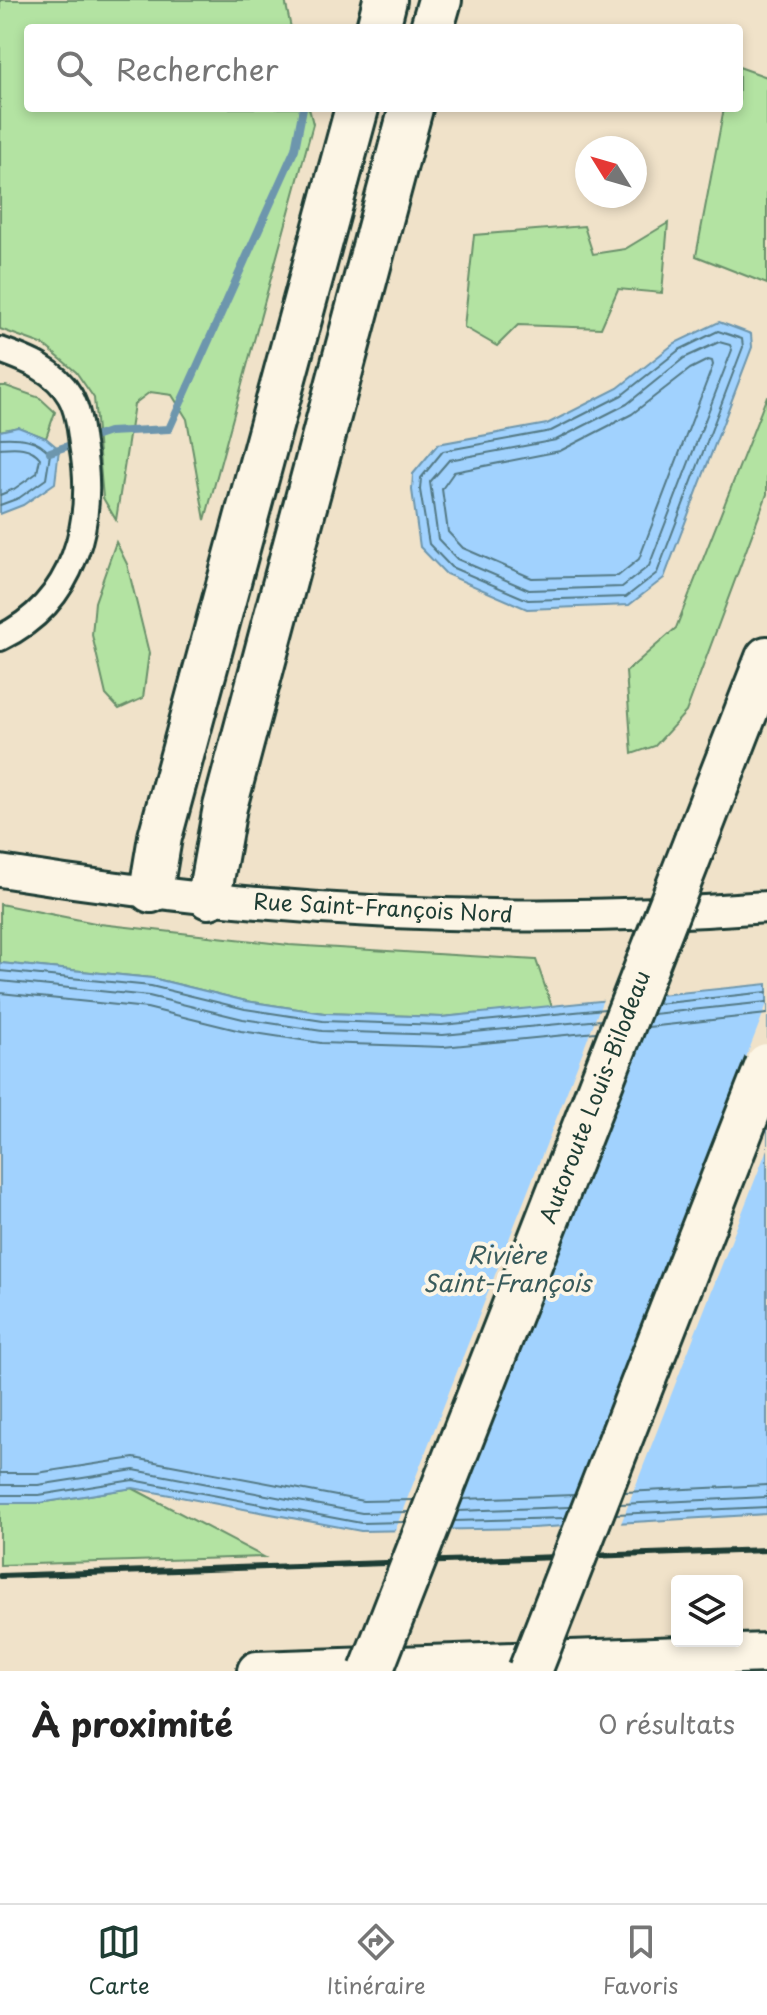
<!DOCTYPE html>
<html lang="fr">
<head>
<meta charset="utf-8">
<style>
	:root { --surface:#fff; --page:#f2f2f2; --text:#222; --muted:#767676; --line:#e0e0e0; --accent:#1f3d34 }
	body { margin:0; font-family:"Playpen Sans",sans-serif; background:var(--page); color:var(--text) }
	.controls { position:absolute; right:24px; bottom:24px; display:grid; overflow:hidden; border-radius:8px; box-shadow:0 4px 12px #0003 }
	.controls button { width:72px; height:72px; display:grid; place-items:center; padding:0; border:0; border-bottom:2px solid var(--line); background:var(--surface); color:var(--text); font:40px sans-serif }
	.compass { position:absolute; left:575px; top:136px; width:72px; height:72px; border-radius:50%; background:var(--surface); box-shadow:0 4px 12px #0003; rotate:307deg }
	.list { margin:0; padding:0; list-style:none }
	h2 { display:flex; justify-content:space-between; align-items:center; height:104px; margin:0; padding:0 32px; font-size:34px }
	h2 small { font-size:26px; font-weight:400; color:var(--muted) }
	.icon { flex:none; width:44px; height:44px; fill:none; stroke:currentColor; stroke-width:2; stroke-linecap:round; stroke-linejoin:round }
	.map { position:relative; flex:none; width:767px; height:1671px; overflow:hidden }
	.search { position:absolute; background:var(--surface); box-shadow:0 4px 12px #0003; left:24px; right:24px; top:24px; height:88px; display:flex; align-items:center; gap:20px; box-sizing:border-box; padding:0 28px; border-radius:8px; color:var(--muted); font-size:30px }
	.sheet { height:232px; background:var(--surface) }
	nav { display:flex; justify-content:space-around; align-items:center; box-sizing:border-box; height:112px; border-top:2px solid var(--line); background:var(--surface); font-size:22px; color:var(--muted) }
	nav a { display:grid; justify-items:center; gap:4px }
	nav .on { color:var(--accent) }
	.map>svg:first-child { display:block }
	.green { fill:#b3e3a2; stroke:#69906b; stroke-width:2 }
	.water { fill:#a1d2fe; stroke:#6d96ad; stroke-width:2 }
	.pier { fill:#f0e2c9 }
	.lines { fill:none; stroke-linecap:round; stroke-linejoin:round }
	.shore { stroke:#537985; stroke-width:2 }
	.stream { stroke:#6d96ad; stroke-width:8 }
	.minor-casing { stroke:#1f3d34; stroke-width:30 }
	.tertiary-casing { stroke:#1f3d34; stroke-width:36 }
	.primary-casing { stroke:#1f3d34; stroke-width:44 }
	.motorway-casing { stroke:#1f3d34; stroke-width:48 }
	.minor { stroke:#fcf5e5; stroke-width:24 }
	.tertiary { stroke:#fcf5e5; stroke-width:30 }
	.primary { stroke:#fcf5e5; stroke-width:38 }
	.motorway { stroke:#fcf5e5; stroke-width:42 }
	.rail { stroke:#1f3d34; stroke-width:6 }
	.motorway-bridge-casing { stroke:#1f3d34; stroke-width:48; stroke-linecap:butt }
	.motorway-bridge { stroke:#fcf5e5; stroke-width:42 }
	.labels { text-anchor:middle; stroke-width:8; stroke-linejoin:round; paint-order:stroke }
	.street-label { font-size:22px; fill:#1f3d34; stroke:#fcf5e5 }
	.water-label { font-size:24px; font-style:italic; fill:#395b5c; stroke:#fcf5e5 }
</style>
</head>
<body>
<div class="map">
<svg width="767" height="1671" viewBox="0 0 767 1671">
	<rect width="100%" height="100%" fill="#f0e2c9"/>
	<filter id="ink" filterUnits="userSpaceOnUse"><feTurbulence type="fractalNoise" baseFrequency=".0125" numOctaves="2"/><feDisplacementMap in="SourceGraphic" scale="16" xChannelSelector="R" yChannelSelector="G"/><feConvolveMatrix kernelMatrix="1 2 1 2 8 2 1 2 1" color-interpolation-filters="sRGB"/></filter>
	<g filter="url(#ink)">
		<path class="green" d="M0 0H285L291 28H28V108H309L313 124 205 520 187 419 172 395 150 392 134 404 116 520 103 498 94 398 76 372 44 345 0 329Z
			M739 67 767 77V284L696 256 724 108H739Z
			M668 223 662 293 618 289 601 328 518 325 497 346 464 327 474 235 584 226 593 254 625 249Z
			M0 386H6L40 398 55 412 46 438 18 427 0 431Z
			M767 396V494L686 712 655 746 632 754 626 672 676 628Z
			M116 542 127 564 149 653 143 698 119 709 106 695 92 635 95 602Z
			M0 904 100 924 289 945 536 960 552 1007 442 1017 324 1013 246 1001 152 978 0 963Z
			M132 1488 264 1557 0 1565V1503H40Z"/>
		<path class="water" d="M719 322 751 334 752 347 664 578 629 605 527 609 446 574 420 547 412 490 413 474 438 444 547 424 618 388 675 343Z
			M18 427 46 438 59 449 55 483 23 505 0 514V431Z
			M0 963 152 978 246 1001 324 1013 442 1017 767 984V1514L532 1528 361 1531 133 1488 40 1503H0Z"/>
		<path class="pier" d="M662 991 450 1533 393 1535 604 997Z
			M767 1004V1149L620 1526 561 1530Z"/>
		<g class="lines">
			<path class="shore" d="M718 331 742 339 743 347 657 573 626 597 528 600 451 567 429 544 420 490 421 478 443 451 551 431 622 395 679 350Z
				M719 342 730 345 732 350 649 566 622 587 529 590 457 559 438 539 430 482 449 460 556 440 627 404 684 358Z
				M708 360 712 361 713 365 639 559 618 576 532 578 463 548 448 532 442 489 454 472 560 451 632 414 690 369Z
				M0 438C19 437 38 438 50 454L46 479 19 498 0 505
				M0 448C14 447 30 445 40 458L37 473 14 489 0 495
				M0 971 151 986 245 1009 323 1021 442 1025 605 1009
				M0 981 149 996 243 1019 322 1031 443 1035 601 1020
				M0 993 147 1008 241 1031 321 1043 443 1047 596 1032
				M657 1004 767 992
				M653 1014 767 1002
				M648 1027 767 1014
				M0 1473H37L134 1458 363 1501 413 1500
				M0 1485H38L134 1470 362 1513 408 1512
				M625 1492 767 1485
				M0 1495H39L133 1480 361 1523 404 1522
				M463 1499 574 1495
				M620 1504 767 1497
				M458 1511 569 1507
				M616 1514 767 1507
				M454 1521 565 1518"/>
			<path class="stream" d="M50 452 109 432 169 429 295 149 303 108"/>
			<g class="minor-casing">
				<path id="minor" d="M0 350C28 360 55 370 70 396 78 410 80 428 82 444 96 521 75 602 0 638"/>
			</g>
			<g class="tertiary-casing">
				<path id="tertiary" d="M0 871C253 912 512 926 767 907"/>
			</g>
			<g class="primary-casing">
				<path id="primary" d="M257 1671 767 1653"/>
			</g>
			<g class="motorway-casing">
				<path id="motorway" d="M378 28 385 0
					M432 28 440 0
					M696 840 767 658
					M151 891 160 837 357 108
					M209 897 225 807 411 108"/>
			</g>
			<use href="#minor" class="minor"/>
			<use href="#tertiary" class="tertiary"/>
			<use href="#primary" class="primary"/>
			<use href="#motorway" class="motorway"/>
			<path class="rail" d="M0 1576 767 1550"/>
			<g class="motorway-bridge-casing">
				<path id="motorway-bridge" d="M371 1671 696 840
					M530 1671 767 1065"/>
			</g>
			<use href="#motorway-bridge" class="motorway-bridge"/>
		</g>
	</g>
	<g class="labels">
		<g class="street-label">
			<text transform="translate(383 908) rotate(3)" y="8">Rue Saint-François Nord</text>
			<text transform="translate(595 1097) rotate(-69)" y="8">Autoroute Louis-Bilodeau</text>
		</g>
		<g class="water-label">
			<text x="507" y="1264">Rivière<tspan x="507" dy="28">Saint-François</tspan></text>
		</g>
	</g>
</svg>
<div class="controls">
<button><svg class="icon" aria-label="layers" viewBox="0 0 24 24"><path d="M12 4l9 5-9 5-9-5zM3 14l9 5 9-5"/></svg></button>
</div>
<svg class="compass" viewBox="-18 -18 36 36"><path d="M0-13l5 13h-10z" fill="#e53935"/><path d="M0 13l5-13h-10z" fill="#767676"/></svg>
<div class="search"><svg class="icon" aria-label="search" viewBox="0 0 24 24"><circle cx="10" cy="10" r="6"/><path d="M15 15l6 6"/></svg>Rechercher</div>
</div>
<section class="sheet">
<h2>À proximité<small>0 résultats</small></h2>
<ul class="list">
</ul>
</section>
<nav>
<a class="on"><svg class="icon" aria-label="map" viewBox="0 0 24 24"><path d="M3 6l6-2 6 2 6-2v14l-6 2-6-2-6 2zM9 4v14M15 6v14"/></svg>Carte</a>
<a><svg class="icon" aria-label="directions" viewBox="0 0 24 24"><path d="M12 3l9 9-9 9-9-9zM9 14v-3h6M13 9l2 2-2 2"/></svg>Itinéraire</a>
<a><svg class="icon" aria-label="saved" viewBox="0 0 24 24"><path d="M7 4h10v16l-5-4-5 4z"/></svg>Favoris</a>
</nav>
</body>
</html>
